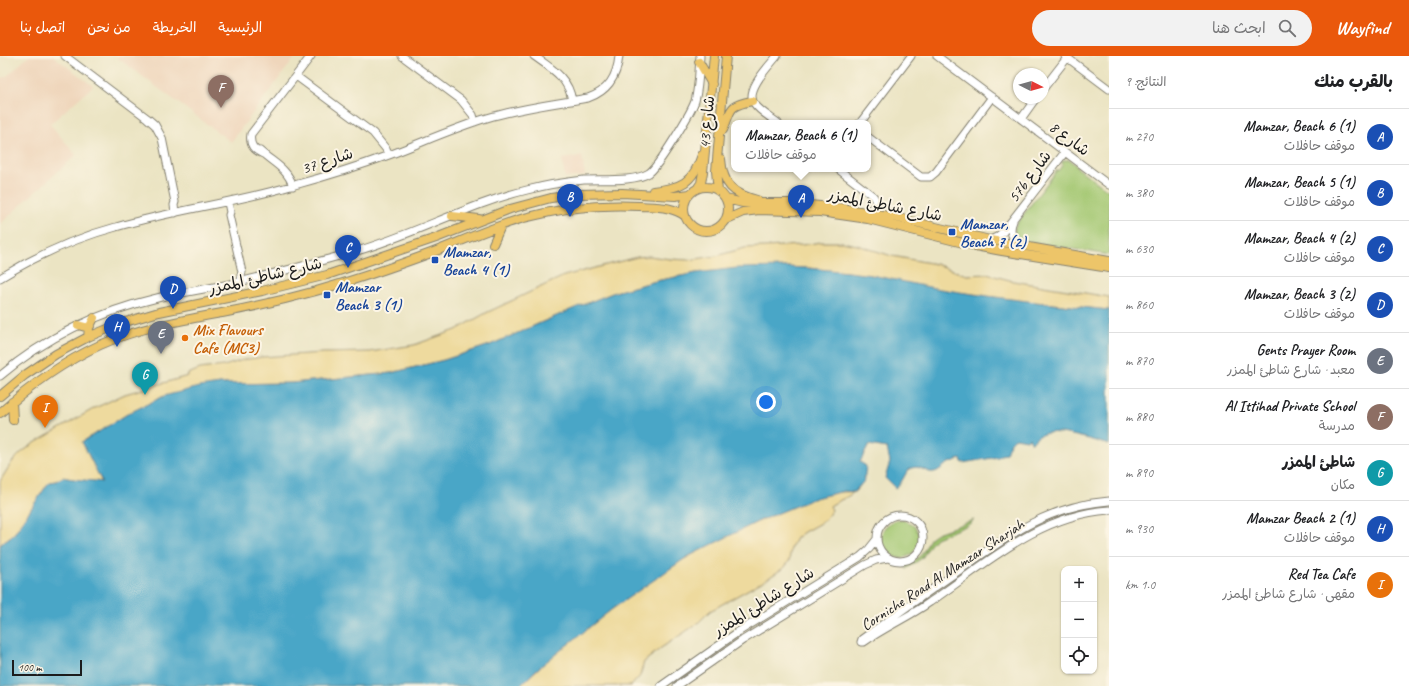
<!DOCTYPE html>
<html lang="ar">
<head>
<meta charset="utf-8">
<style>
	:root { --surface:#fff; --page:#f2f2f2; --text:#202124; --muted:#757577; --line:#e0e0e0; --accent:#ea580c }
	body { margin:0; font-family:Caveat,"Playpen Sans Arabic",sans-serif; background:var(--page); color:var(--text); direction:rtl }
	.controls { position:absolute; right:12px; bottom:12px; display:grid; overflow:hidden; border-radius:8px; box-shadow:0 1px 3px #0004 }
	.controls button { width:36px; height:36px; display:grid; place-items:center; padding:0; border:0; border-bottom:1px solid var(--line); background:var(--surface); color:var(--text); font:20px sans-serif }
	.compass { position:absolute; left:1013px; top:12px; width:36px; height:36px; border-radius:50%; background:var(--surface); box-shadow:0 1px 3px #0004; rotate:96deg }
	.scale { position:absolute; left:12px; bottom:10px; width:70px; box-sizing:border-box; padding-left:4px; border:2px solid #1c1c1c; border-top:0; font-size:11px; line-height:14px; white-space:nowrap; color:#1c1c1c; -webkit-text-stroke:3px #fcf5e5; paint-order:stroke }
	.you { position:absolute; left:766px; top:346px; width:14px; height:14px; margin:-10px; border:3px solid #fff; border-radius:50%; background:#1a73e8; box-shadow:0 0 0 6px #1a73e833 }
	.badge { display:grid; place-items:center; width:26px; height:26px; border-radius:50%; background:var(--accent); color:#fff; font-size:13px; font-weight:700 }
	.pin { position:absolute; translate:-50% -33px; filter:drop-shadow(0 1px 2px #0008) }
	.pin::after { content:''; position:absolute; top:21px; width:14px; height:12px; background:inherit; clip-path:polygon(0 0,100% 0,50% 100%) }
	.popup { position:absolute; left:731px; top:64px; width:140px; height:52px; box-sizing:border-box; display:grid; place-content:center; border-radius:8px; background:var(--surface); filter:drop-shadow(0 1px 3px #0005); font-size:13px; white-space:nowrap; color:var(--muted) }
	.popup b { font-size:15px; color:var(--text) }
	.popup::after { content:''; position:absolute; left:50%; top:100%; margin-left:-8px; border:8px solid transparent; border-top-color:var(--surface) }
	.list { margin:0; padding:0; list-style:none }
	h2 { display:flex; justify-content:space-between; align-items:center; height:52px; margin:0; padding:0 16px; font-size:17px }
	h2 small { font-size:13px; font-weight:400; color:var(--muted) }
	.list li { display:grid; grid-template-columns:26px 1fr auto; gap:12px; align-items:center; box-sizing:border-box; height:56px; padding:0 16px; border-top:1px solid var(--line) }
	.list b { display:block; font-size:15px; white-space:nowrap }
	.list p { margin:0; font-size:13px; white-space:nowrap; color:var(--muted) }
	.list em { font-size:13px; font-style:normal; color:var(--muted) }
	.icon { flex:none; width:22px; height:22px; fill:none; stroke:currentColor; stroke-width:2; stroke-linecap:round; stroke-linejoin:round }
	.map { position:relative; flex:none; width:1109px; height:630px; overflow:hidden; direction:ltr }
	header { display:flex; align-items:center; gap:24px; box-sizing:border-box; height:56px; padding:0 20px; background:var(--accent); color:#fff }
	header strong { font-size:19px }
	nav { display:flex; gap:22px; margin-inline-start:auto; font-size:14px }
	.search { width:280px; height:36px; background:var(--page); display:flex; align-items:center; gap:10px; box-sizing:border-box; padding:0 14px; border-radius:22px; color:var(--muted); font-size:15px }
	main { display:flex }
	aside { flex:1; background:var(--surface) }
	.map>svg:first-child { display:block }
	.built { fill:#efd6bb }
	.green { fill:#a3c771; stroke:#607246 }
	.sand { fill:#eeda9e; stroke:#857b5d }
	.water { fill:#49a6c7; stroke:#326172 }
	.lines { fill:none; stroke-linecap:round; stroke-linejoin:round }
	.minor-casing { stroke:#848070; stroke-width:9 }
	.major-casing { stroke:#848070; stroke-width:10 }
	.minor { stroke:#fff; stroke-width:7 }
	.major { stroke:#edc569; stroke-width:8 }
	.transit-dot { fill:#1a4fb4; stroke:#fcf5e5; stroke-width:1.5 }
	.food-dot { fill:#e8710a; stroke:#fcf5e5; stroke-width:1.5 }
	.labels { text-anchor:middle; stroke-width:4; stroke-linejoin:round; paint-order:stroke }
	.street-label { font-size:16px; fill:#1c1c1c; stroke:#fcf5e5 }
	.transit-label { font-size:16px; font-weight:bold; fill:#164399; stroke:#fcf5e5; text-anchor:start }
	.food-label { font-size:16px; font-weight:bold; fill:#c56008; stroke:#fcf5e5; text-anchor:start }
</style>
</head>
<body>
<header>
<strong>Wayfind</strong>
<div class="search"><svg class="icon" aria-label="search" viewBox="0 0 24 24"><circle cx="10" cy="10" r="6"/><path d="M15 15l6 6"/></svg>ابحث هنا</div>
<nav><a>الرئيسية</a><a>الخريطة</a><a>من نحن</a><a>اتصل بنا</a></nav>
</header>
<main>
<aside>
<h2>بالقرب منك<small>النتائج: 9</small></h2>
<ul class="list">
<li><span class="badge" style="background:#1a4fb4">A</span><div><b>Mamzar, Beach 6 (1)</b><p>موقف حافلات</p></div><em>270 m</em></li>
<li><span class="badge" style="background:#1a4fb4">B</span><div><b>Mamzar, Beach 5 (1)</b><p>موقف حافلات</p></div><em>380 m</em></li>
<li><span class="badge" style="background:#1a4fb4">C</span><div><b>Mamzar, Beach 4 (2)</b><p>موقف حافلات</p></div><em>630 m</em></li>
<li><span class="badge" style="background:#1a4fb4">D</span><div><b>Mamzar, Beach 3 (2)</b><p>موقف حافلات</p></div><em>860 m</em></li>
<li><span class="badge" style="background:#6b7280">E</span><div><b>Gents Prayer Room</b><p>معبد · شارع شاطئ الممزر</p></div><em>870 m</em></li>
<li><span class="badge" style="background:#8d6e63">F</span><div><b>Al Ittihad Private School</b><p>مدرسة</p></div><em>880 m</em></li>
<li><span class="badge" style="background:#0f9aa8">G</span><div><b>شاطئ الممزر</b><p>مكان</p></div><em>890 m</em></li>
<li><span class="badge" style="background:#1a4fb4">H</span><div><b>Mamzar Beach 2 (1)</b><p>موقف حافلات</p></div><em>930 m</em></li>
<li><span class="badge" style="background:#e8710a">I</span><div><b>Red Tea Cafe</b><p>مقهى · شارع شاطئ الممزر</p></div><em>1.0 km</em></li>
</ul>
</aside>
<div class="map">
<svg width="1109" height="630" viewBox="0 0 1109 630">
	<rect width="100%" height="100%" fill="#fcf5e5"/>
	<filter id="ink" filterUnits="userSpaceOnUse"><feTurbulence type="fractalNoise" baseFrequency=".025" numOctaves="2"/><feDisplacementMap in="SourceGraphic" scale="8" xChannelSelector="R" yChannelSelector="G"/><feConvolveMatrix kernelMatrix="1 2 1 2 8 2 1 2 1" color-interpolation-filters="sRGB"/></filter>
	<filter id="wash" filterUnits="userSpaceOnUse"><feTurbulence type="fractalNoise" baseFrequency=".012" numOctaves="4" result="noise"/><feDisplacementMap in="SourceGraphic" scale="16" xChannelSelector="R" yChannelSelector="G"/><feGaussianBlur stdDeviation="0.9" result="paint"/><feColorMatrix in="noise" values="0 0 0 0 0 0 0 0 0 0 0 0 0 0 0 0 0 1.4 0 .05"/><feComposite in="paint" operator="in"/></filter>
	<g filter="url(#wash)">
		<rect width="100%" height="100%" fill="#ebe4c3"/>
		<path class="built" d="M29 0H53L93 30 50 68 76 99 0 168V24L3 21H6Z
			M115 0H296L231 86Z
			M582 100 585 120 565 122 562 103Z"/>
		<path class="green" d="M1065 104H1069L1076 109V111L1109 135V199L1025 185 1017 180C1014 176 1013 171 1018 167H1017L1057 114 1058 115 1063 108 1061 106Z
			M881 483a19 19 0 1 1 38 0a19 19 0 1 1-38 0Z
			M974 464 968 469 936 482 930 489 922 502 906 513 907 508 916 503 922 498 931 481 937 477Z"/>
		<path class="sand" d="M821 186H842L857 189 892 200 936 208 966 219 987 218 1013 225 1109 241V254L1013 244 923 231 871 219 809 212 786 211 696 217 656 225 615 236 542 266 514 279 490 289 444 304 391 317 292 327 220 328 129 357 83 386 102 426C89 424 76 425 63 421L56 425 49 426 14 478 3 486 0 490V425L12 406 22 396 33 388 95 352 125 338 188 320V318L200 313 224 310 243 304 262 301 322 297 370 296 414 289 456 274 486 257 564 220 637 201 649 200 670 203 689 204 716 200 745 192 802 189Z
			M861 427C857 439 840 443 830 450L832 454 824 465 804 476 796 482 791 492 789 505 785 511 767 523 710 555 697 568 661 592 644 606 640 620 631 630H520C554 596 593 566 633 538 651 525 669 511 688 501 718 484 748 470 778 457 802 447 828 434 854 436Z"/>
		<path class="water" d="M786 211C814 212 843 215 871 219 894 223 916 229 940 233 996 242 1052 248 1109 254V389C1096 385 1060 374 1048 377 1041 378 1036 381 1032 387L1029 382 1027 384 1016 382C1010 385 1008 392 1006 398L1000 399 998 401 962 407 961 403 956 404 955 405C944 407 941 415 934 416 925 418 920 407 910 413 904 417 904 426 895 432L885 422 890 406 887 392 869 389 860 406 866 410 864 425 854 436 844 435 815 442 759 465 687 501 611 554 536 614 520 630H0V490L3 486 14 478 49 426 56 425 63 421C74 424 90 424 102 426L82 386 129 357 164 340 199 331 220 328 292 327 391 317 444 304 490 289 577 251 615 236 656 225 696 217 737 212Z"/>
	</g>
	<g filter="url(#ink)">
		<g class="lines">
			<g class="minor-casing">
				<path id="minor" d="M65 0 147 62 155 69 162 82 175 146 174 149 175 157
					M402 0 461 44 473 59 475 66
					M534 0C551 12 569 22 572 45
					M777 0C769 10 745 34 754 47 759 55 770 61 778 67
					M937 0 1109 129
					M1065 0 1109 33
					M296 20 373 77 386 93 388 99
					M1043 33 1067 2
					M1021 63 1036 42
					M860 67 911 0
					M868 81 921 121H930L936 116 992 41
					M260 95C273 107 287 112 293 130
					M263 98C254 94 249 89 251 78L311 0
					M838 113 873 140 875 143V149L870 154 865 155
					M228 146 230 156 229 159 242 216 241 219 242 225
					M1013 165C1008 176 1013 182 1020 190
					M990 184 997 181 1003 176 1065 96
					M0 222C36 200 75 182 116 171 174 154 234 147 291 130 324 121 357 111 389 99 421 87 454 72 487 62 520 52 554 48 588 42 608 35 617 21 619 0
					M0 320C47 280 101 255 161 241 184 236 207 233 230 228 273 218 315 207 357 195 415 178 469 148 527 134 546 129 565 126 584 124 601 123 635 126 649 117 658 111 691 57 695 45 699 31 699 14 700 0
					M1109 445C1046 450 1006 481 957 516 925 538 894 560 862 583L861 586H864C885 571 909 561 930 546 986 508 1038 459 1109 454
					M877 482a23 23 0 1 1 46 0a23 23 0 1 1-46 0Z
					M661 630 738 576 860 501 869 493 877 483
					M677 630 743 584 865 509 876 504 888 502"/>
			</g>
			<g class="major-casing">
				<path id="major" d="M699 6 712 28
					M723 74C732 53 727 50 752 45
					M721 103C723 129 733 138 757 144
					M684 153a22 22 0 1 1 44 0a22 22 0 1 1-44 0Z
					M697 133 701 127 703 116 714 0
					M653 135C681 132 693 127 702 99
					M718 135 716 115 726 0
					M726 143 743 147H788L842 152 894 161 990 184 1109 205
					M452 160 479 163
					M725 164 743 156 759 154 820 156 868 163 975 190 1002 195 1109 212
					M493 188 501 170
					M78 269 89 272
					M88 281 89 272 94 262
					M0 340 25 319 56 298 88 281 122 267 159 256 262 235 327 219 436 182 510 153 551 142 579 138 622 137 675 140 690 138
					M12 346 13 364
					M0 357C30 330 63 306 100 289 140 271 183 264 227 256 257 250 287 243 316 235 355 224 393 211 431 197 462 185 492 171 524 162 561 152 601 148 640 150 655 151 673 150 685 160"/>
			</g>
			<use href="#minor" class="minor"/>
			<use href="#major" class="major"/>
		</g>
	</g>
	<g class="transit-dot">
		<rect x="948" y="172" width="8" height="8" rx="2"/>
		<rect x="431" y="200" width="8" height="8" rx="2"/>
		<rect x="323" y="235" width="8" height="8" rx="2"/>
	</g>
	<circle class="food-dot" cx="185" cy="282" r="4"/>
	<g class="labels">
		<g class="street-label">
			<text transform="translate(706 66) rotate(-85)" y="6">شارع 43</text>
			<text transform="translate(1070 82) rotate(37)" y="6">شارع 8</text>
			<text transform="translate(327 104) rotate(-18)" y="6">شارع 37</text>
			<text transform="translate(1029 120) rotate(-53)" y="6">57b شارع</text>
			<text transform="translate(885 148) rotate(11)" y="6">شارع شاطئ الممزر</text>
			<text transform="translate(265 219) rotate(-13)" y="6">شارع شاطئ الممزر</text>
			<text transform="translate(942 518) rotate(-33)" y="6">Corniche Road Al Mamzar Sharjah</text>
			<text transform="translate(763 545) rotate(-32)" y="6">شارع شاطئ الممزر</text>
		</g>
		<g class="transit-label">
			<text x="960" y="173">Mamzar,<tspan x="960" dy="18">Beach 7 (2)</tspan></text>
			<text x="443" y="201">Mamzar,<tspan x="443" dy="18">Beach 4 (1)</tspan></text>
			<text x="335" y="236">Mamzar<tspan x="335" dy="18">Beach 3 (1)</tspan></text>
		</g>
		<g class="food-label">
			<text x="193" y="279">Mix Flavours<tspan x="193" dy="18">Cafe (MC3)</tspan></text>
		</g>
	</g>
</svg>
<div class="controls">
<button>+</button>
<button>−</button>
<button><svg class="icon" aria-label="locate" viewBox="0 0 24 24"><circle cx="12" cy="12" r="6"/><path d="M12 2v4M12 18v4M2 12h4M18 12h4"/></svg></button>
</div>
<svg class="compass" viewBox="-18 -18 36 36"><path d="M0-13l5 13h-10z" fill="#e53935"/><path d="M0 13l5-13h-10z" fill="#757577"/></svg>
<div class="scale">100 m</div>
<div class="you"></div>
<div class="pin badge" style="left:801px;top:162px;background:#1a4fb4">A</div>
<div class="popup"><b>Mamzar, Beach 6 (1)</b>موقف حافلات</div>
<div class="pin badge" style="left:570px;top:161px;background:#1a4fb4">B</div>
<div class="pin badge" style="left:348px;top:212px;background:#1a4fb4">C</div>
<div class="pin badge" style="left:173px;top:253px;background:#1a4fb4">D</div>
<div class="pin badge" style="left:161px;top:298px;background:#6b7280">E</div>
<div class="pin badge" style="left:221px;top:52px;background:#8d6e63">F</div>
<div class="pin badge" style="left:145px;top:339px;background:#0f9aa8">G</div>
<div class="pin badge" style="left:117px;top:291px;background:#1a4fb4">H</div>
<div class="pin badge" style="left:45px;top:372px;background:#e8710a">I</div>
</div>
</main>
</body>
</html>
